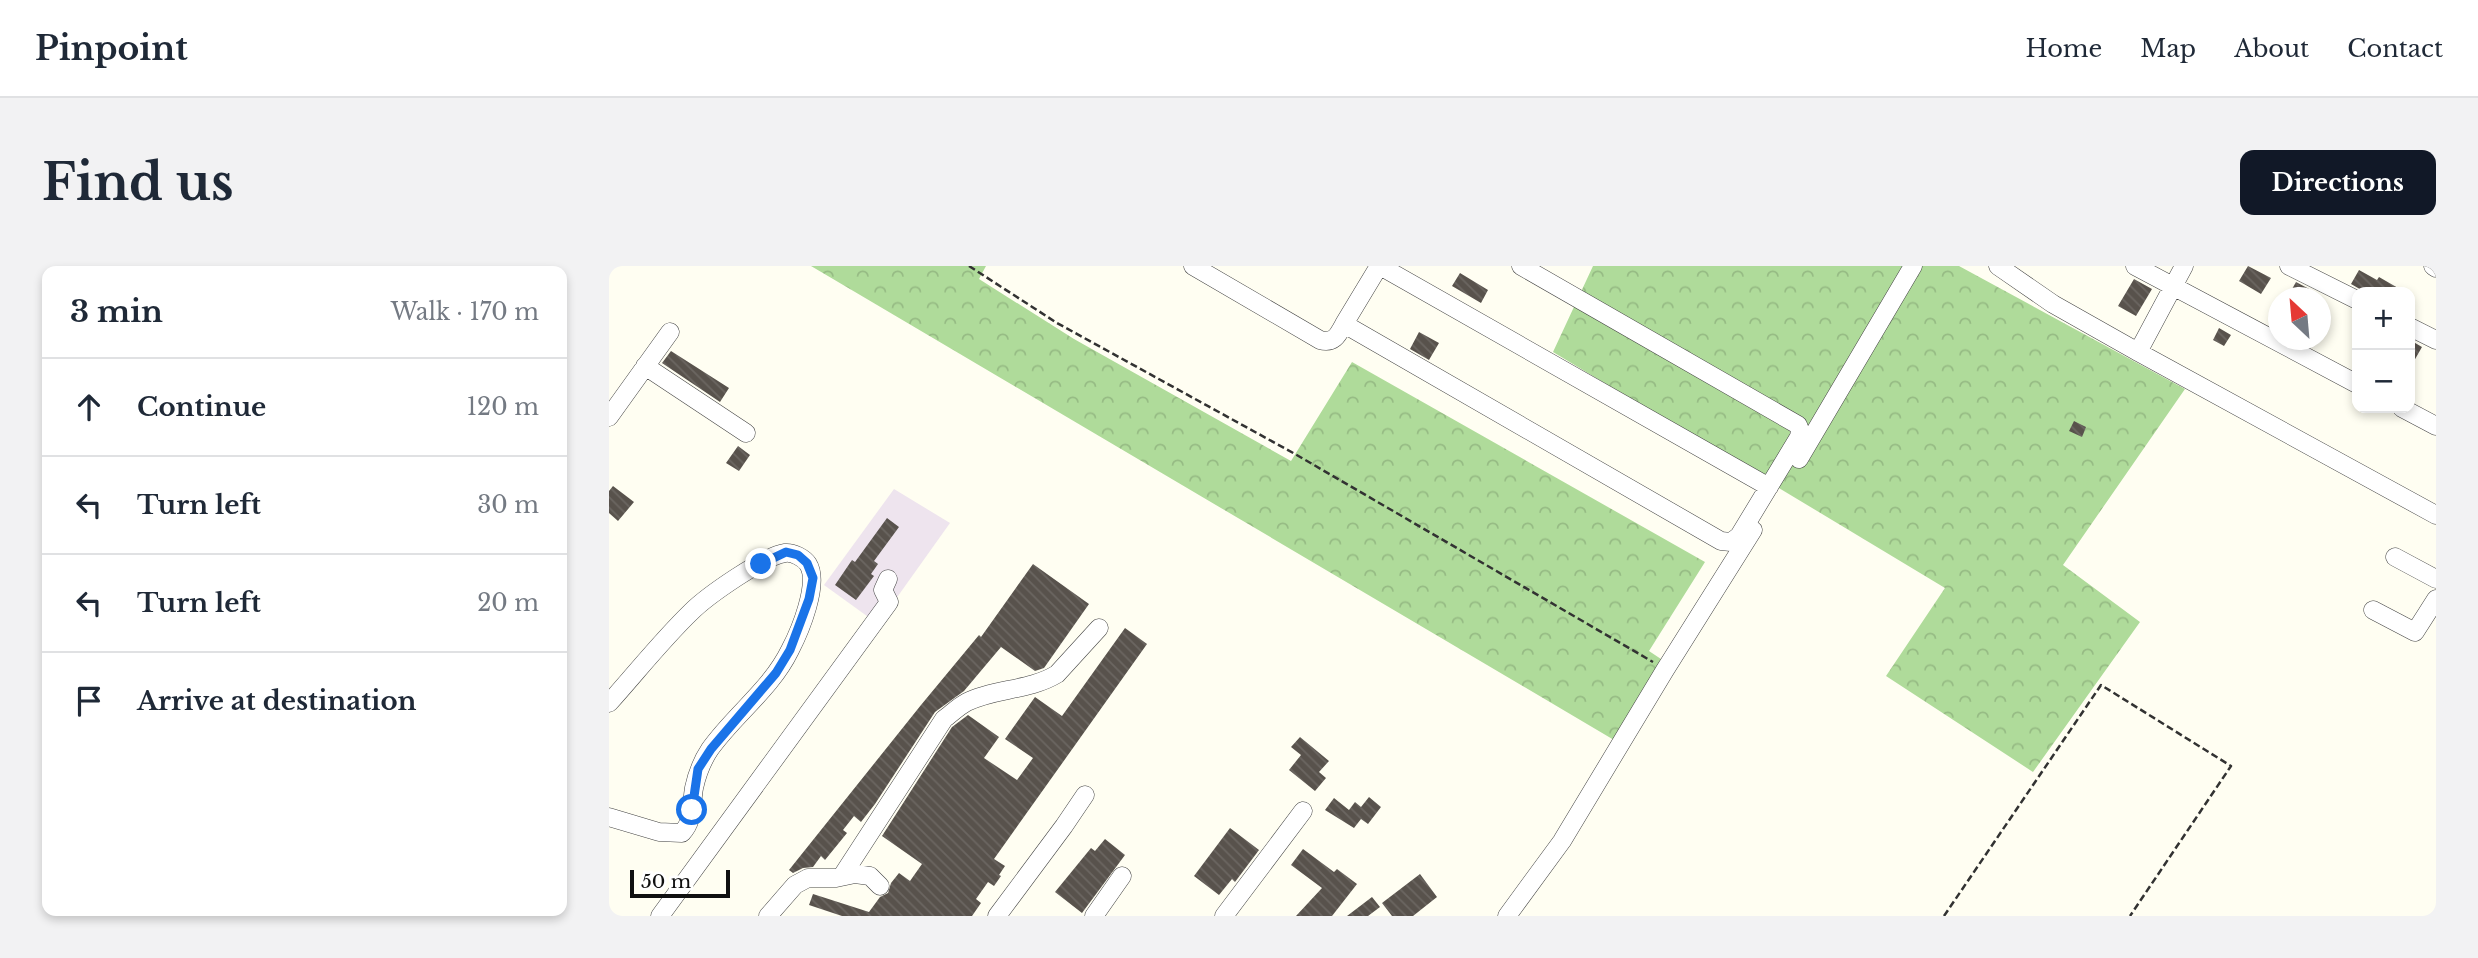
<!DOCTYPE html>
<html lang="en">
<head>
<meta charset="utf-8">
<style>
	:root { --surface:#fff; --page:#f2f2f3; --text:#1f2937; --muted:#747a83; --line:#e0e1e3; --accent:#111827 }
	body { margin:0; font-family:"Libre Baskerville",serif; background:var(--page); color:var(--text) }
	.controls { position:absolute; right:21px; top:21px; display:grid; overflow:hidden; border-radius:14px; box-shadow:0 4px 10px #0003 }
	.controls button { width:63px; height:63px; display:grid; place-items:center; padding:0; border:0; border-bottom:2px solid var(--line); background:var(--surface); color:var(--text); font:35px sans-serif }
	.compass { position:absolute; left:1659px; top:21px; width:63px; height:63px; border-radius:50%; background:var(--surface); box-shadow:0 4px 10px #0003; rotate:334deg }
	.scale { position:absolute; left:21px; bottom:18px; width:100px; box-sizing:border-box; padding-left:7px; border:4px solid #101010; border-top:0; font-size:19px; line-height:24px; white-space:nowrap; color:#101010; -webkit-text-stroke:5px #fff; paint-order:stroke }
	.stop { position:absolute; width:21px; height:21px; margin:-16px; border:5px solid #1a73e8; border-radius:50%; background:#fff }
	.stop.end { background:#1a73e8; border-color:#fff; box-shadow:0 2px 7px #0008 }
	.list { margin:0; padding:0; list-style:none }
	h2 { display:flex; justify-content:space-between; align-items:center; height:91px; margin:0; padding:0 28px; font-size:30px }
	h2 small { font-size:23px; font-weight:400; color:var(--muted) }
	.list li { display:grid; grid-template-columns:46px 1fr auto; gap:21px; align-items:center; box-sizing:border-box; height:98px; padding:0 28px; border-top:2px solid var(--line) }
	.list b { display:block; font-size:26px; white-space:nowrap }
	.list em { font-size:23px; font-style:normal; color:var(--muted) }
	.icon { flex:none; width:38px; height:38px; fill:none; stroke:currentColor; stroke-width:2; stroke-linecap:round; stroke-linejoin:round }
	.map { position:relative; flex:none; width:1827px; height:650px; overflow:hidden; border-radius:14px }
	header { display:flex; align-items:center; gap:42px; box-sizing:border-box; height:98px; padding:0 35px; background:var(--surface); border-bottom:2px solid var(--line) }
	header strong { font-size:33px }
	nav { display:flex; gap:38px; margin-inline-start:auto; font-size:24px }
	.intro { display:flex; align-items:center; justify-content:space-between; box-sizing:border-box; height:168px; padding:0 42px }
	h1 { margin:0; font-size:49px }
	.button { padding:18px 32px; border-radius:14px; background:var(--accent); color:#fff; font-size:24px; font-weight:700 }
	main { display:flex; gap:42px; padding:0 42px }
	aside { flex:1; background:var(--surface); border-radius:14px; box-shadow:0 4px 10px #0003 }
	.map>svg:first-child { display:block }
	.industrial { fill:#eee4ee }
	.forest { fill:url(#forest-crowns) }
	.building { fill:url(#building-back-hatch) }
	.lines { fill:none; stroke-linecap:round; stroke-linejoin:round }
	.minor-casing { stroke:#434343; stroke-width:19 }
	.path { stroke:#323232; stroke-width:2.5; stroke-dasharray:7 3.5; stroke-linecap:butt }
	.minor { stroke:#fff; stroke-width:18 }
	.route { stroke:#1a73e8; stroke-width:9 }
</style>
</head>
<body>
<header>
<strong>Pinpoint</strong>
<nav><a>Home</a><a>Map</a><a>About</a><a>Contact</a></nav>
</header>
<div class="intro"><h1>Find us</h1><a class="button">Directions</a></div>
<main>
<aside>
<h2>3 min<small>Walk · 170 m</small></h2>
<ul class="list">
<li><svg class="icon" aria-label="ahead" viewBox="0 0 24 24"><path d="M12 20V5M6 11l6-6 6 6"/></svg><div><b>Continue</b></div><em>120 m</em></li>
<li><svg class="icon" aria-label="left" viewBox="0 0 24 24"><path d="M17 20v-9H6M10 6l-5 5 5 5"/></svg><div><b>Turn left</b></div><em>30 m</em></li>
<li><svg class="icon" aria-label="left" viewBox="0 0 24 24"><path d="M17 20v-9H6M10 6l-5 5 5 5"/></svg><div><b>Turn left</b></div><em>20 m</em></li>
<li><svg class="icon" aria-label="arrive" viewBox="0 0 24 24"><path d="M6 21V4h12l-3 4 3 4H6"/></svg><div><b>Arrive at destination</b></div></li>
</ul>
</aside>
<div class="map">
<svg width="1827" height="650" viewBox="0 0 1827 650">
	<defs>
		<pattern id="forest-crowns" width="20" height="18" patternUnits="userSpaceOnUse" patternTransform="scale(1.75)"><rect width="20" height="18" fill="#afdb9a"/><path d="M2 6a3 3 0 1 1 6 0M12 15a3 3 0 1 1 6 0" fill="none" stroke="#96bb84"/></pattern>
		<pattern id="building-back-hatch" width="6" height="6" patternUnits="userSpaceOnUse" patternTransform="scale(1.75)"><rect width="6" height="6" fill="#58524c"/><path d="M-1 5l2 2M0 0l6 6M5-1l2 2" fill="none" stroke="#6b6661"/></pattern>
	</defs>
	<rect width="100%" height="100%" fill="#fffef2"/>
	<path class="industrial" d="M285 223 341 257 269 358 215 319Z"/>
	<path class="forest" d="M202 0H377L370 13 465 73 682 195 743 96 1096 296 1040 385 1055 395 1005 474Z
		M984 0H1350L1576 123 1454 299 1531 356 1424 506 1277 410 1336 322 944 86Z"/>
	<path class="building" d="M1639 0 1662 12 1652 28 1630 15Z
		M1750 4 1768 14 1770 11 1796 26H1756L1742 18Z
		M851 7 879 24 872 37 843 20Z
		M1525 13 1543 23 1527 50 1509 40Z
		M1687 16 1702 24 1698 32H1678Z
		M1610 62 1622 69 1615 80 1604 74Z
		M810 66 830 77 820 94 801 83Z
		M1801 74 1813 81 1801 102Z
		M62 85 120 122 111 136 53 97Z
		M1465 155 1477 161 1473 171 1460 165Z
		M129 180 141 189 130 205 117 197Z
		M4 220 25 236 9 255 0 247V225Z
		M278 252 290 261 265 295 269 298 262 308 265 310 247 334 226 319 243 294 246 296Z
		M424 298 480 338 435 402 426 405 392 381 355 425 326 446 266 538 252 556 245 550 234 564 238 567 216 594 212 590 204 601 194 602 184 607 180 604 312 439 370 369 372 371Z
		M516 362 538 378 385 593 396 600 390 609 392 610 385 620 379 616 367 633 372 637 363 650H233L200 639 204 628 260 646 271 631 279 627 282 617 290 607 301 615 313 598 273 570 343 461 359 449 390 471 375 492 408 514 424 492 396 473 426 431 453 450Z
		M691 471 720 495 710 506 717 512 706 525 680 504 692 489 682 481Z
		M760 531 772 541 759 558 752 553 745 562 716 544 725 532 740 544 746 536 752 541Z
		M621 562 650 584 626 616 623 613 610 629 585 610Z
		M496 573 516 589 473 647 446 626 482 582 486 585Z
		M694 583 725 606 728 603 748 618 723 650H687L713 622 682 599Z
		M811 608 828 631 804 650H783L773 637Z
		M763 631 771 641 759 650H738Z"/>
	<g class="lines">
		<g class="minor-casing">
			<path id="minor" d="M584 0 711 74C725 78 729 69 735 58L1112 275 1122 276 1130 270 1190 171 1191 164 1189 159 912 0
				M771 0 1160 221
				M1389 0 1444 38 1529 86 1827 249
				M1526 0 1748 118
				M1680 0 1748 34
				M1824 0 1827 2
				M735 58 770 0
				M1801 61 1827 74
				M1529 86 1575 0
				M36 100 137 167
				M1793 142 1827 160
				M0 151 61 66
				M1190 193 1304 0
				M1786 291 1827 313
				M1764 344 1806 366 1827 333
				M0 437C27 407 53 374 82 346 98 330 155 290 176 287 184 286 195 292 199 298 211 317 191 365 181 384 162 423 126 448 101 483 93 495 88 508 85 522 82 539 85 554 73 567L50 566 0 551
				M233 610 335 453C342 448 350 440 358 436 386 422 420 425 448 408L490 362
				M51 650 278 339 280 336 274 324 279 313
				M159 650 186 619 199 612H227L246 608 261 610 271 620
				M388 650 455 560 476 529
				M485 650 513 610
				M615 650 694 545
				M898 650 953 575 1056 404 1144 264"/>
		</g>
		<path class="path" d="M360 0 448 57 686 188 1044 396
			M1335 650 1492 419 1622 500 1521 650"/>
		<use href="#minor" class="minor"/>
	</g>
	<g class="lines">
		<path class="route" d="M83 544 89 503 102 483 167 407 181 384 200 333 204 312 198 297 189 289 177 286 152 298"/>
	</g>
</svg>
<div class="controls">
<button>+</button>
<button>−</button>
</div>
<svg class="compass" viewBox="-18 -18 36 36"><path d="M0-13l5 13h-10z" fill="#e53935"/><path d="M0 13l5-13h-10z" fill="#747a83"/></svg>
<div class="scale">50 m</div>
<div class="stop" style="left:83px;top:544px"></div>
<div class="stop end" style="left:152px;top:298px"></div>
</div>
</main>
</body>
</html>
